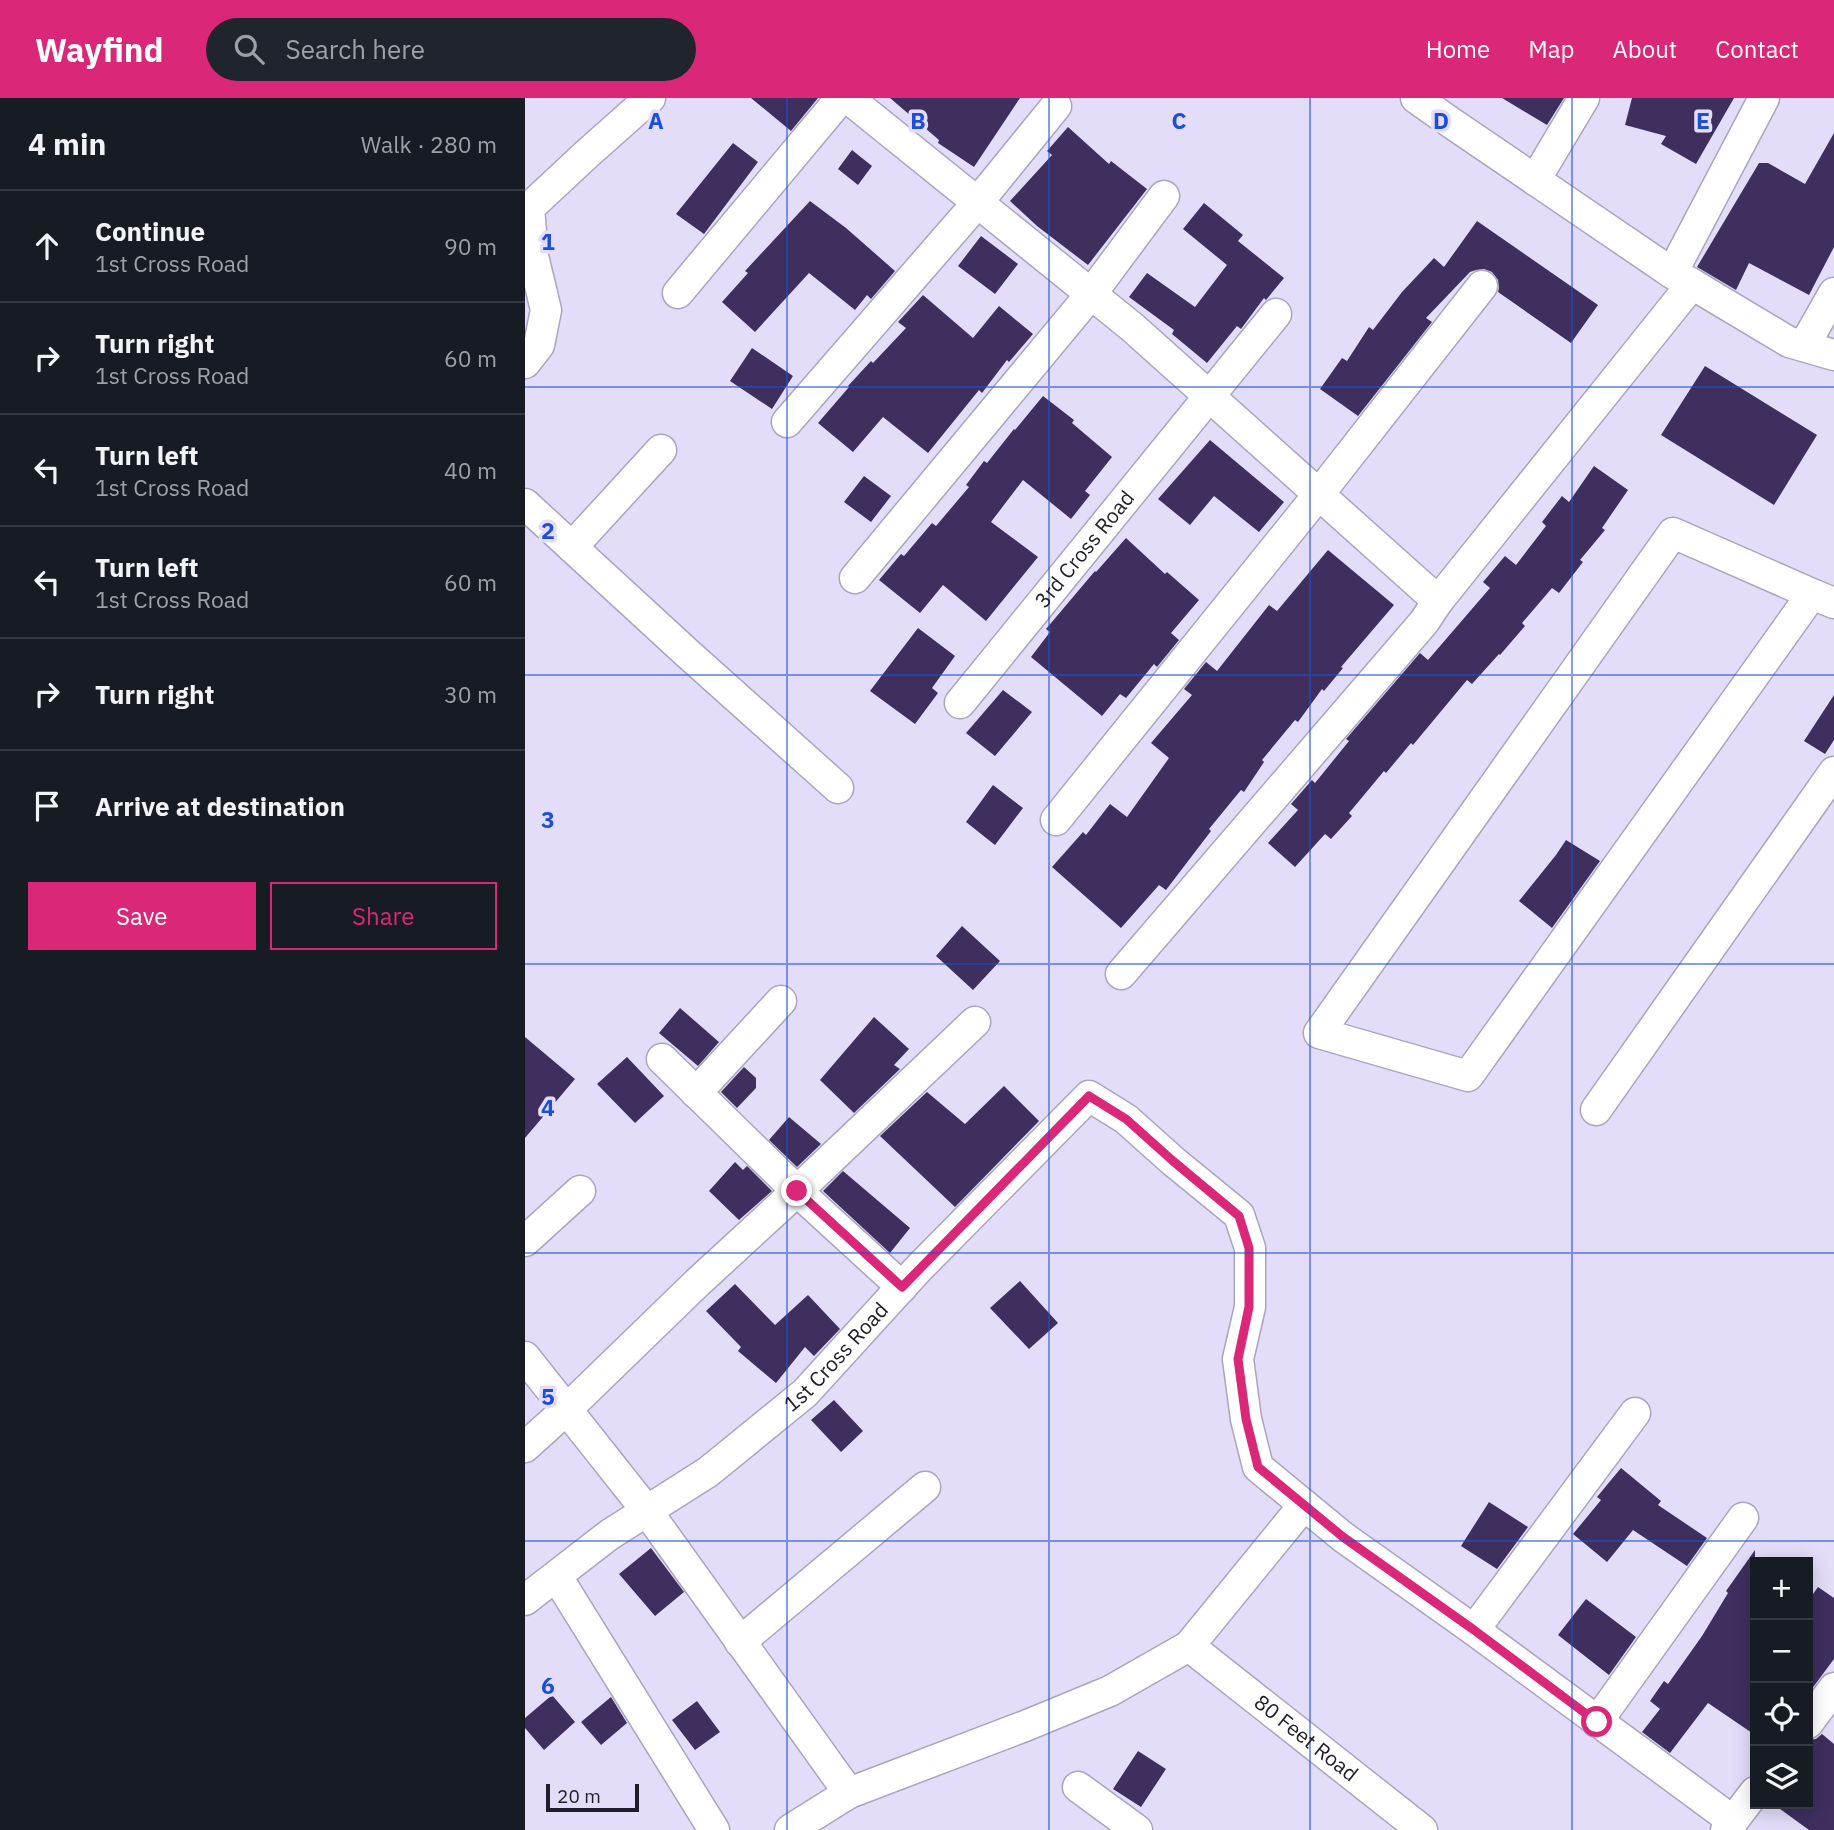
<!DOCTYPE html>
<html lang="en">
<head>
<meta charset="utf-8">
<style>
	:root { --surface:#171b24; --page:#20242c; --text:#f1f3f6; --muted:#9ea1a6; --line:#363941; --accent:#db2777 }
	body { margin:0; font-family:"IBM Plex Sans",sans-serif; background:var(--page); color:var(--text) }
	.controls { position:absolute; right:21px; bottom:21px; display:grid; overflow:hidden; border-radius:0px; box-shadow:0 4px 18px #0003 }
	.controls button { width:63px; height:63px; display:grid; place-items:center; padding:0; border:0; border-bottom:2px solid var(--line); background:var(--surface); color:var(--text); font:35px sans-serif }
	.scale { position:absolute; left:21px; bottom:18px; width:93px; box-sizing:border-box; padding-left:7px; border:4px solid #1f1d27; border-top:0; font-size:19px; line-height:24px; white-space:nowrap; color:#1f1d27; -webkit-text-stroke:5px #e4ddfa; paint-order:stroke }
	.stop { position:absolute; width:21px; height:21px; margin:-16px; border:5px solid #db2777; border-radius:50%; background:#fff }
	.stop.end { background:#db2777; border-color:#fff; box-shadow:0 2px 7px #0008 }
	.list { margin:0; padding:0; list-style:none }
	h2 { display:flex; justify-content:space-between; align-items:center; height:91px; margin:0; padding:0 28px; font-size:30px }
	h2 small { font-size:23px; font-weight:400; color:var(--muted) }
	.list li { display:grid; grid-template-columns:46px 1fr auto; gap:21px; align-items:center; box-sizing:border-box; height:112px; padding:0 28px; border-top:2px solid var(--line) }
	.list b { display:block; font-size:26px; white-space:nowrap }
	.list p { margin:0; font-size:23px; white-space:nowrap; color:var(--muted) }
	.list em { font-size:23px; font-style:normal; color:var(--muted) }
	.actions { display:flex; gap:14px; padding:21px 28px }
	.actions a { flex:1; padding:16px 0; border:2px solid var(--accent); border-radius:0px; text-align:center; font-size:24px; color:var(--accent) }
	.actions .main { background:var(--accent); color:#fff }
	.icon { flex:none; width:38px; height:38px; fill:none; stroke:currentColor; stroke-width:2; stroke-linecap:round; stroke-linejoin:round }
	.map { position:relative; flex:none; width:1309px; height:1732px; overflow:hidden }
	header { display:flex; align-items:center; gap:42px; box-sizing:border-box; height:98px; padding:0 35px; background:var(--accent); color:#fff }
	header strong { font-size:33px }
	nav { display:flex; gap:38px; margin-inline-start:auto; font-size:24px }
	.search { width:490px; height:63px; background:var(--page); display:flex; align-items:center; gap:18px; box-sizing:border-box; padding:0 24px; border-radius:38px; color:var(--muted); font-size:26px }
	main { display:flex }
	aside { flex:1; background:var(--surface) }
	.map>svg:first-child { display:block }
	.building { fill:#3e2f5f }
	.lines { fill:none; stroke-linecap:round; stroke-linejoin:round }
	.minor-casing { stroke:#aba4bf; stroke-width:33 }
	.minor { stroke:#fff; stroke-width:30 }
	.route { stroke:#db2777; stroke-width:9 }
	.grid { fill:none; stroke:#1d4ed8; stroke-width:2; stroke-opacity:0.55 }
	.labels { text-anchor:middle; stroke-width:7; stroke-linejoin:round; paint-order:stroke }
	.street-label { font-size:21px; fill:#1f1d27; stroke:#e4ddfa }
	.grid-label { font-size:23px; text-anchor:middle; font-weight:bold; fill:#1d4ed8; stroke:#e4ddfa; stroke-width:7; stroke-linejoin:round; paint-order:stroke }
</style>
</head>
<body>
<header>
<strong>Wayfind</strong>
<div class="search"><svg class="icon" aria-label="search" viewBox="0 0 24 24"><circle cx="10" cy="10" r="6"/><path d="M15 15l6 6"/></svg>Search here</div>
<nav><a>Home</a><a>Map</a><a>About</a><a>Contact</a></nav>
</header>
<main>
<aside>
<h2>4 min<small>Walk · 280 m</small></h2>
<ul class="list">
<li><svg class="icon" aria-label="ahead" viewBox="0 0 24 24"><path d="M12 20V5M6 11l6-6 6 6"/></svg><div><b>Continue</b><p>1st Cross Road</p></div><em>90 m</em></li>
<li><svg class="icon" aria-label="right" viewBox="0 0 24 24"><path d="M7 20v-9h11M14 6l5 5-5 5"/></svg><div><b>Turn right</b><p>1st Cross Road</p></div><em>60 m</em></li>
<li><svg class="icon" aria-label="left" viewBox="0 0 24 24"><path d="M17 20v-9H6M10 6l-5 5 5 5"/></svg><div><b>Turn left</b><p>1st Cross Road</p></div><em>40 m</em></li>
<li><svg class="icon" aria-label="left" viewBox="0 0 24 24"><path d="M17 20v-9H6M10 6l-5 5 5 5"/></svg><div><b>Turn left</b><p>1st Cross Road</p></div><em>60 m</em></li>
<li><svg class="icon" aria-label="right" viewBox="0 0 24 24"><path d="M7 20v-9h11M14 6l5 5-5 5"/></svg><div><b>Turn right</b></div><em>30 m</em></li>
<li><svg class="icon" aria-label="arrive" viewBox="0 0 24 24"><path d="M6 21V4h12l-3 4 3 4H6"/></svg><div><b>Arrive at destination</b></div></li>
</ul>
<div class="actions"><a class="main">Save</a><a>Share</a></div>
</aside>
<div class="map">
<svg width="1309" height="1732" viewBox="0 0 1309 1732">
	<rect width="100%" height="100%" fill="#e4ddfa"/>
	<path class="building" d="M226 0H293L266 33Z
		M365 0H495L449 69 413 45 414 42Z
		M977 0H1039L1022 27Z
		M1107 0H1209L1171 66 1136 46 1141 38 1100 27Z
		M543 29 584 66 586 63 622 91 563 167 512 128 485 103 527 57 522 53Z
		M1309 35V149L1284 197 1224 165 1211 192 1172 169 1234 65H1243L1280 86Z
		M208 45 233 64 179 136 151 116Z
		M327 52 347 68 333 87 313 71Z
		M285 103 321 130 370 173 346 201 342 197 330 212 284 175 230 234 197 204 223 175 220 173Z
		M679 105 718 137 713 143 759 180 741 202 739 200 716 231 712 228 682 265 647 236 649 232 604 199 622 175 670 209 702 167 658 131Z
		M952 123 1073 207 1046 245 973 194 974 190 973 182 967 174 959 171 951 172 945 174 901 220 907 224 833 318 795 291 817 260 822 263 844 229 848 232 877 194 909 160 919 169Z
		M456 138 493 166 470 196 433 168Z
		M398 197 448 240 474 208 508 236 484 264 482 262 457 295 454 292 403 355 358 319 328 354 293 325 324 289 323 288 346 263 348 265 381 230 373 224Z
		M227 250 268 278 247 311 205 283Z
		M1180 268 1292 337 1249 407 1136 337Z
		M518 298 549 322 547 325 587 359 560 393 565 397 546 421 498 382 466 424 513 459 461 523 418 487 395 515 354 482 376 456 379 458 407 425 411 428 444 389 441 387 459 363 462 365 489 331 490 332Z
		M685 342 759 404 734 434 689 398 665 427 633 401Z
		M1069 368 1103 392 1077 430 1080 432 1055 462 1058 464 1034 495 1027 490 997 525 1000 528 975 557 974 556 947 586 942 582 888 647 886 645 861 675 859 673 824 715 827 718 806 741 800 736 770 769 743 745 773 712 766 706 787 682 790 685 824 643 821 641 895 555 903 562 965 490 958 484 980 458 991 467 1021 428 1017 424 1037 398 1044 404Z
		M339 378 366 398 346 424 319 404Z
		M601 440 640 476 642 474 674 502 646 535 654 542 632 569 629 566 601 600 595 596 577 618 506 559 525 534 521 531 570 473 571 474Z
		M803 452 869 507 816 569 818 570 799 593 797 591 773 624 770 622 737 662 739 664 719 694 716 692 684 731 686 733 641 792 634 787 596 830 527 769 558 734 561 737 585 706 602 719 644 660 626 645 667 597 659 591 681 564 692 573 744 507 752 513Z
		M393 530 430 558 407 590 413 595 390 626 345 593Z
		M478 592 507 614 470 658 441 635Z
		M1309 597V642L1300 656 1279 643Z
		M468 687 498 710 470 747 441 724Z
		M1041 742 1075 763 1027 830 994 803 1031 757Z
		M437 828 475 863 448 892 411 858Z
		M155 910 194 944 173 968 134 935Z
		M349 919 384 951 369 967 375 971 329 1015 295 982Z
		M0 939 50 981 0 1040Z
		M102 959 139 998 110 1025 72 986Z
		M219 969 231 980V990L212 1010 196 994Z
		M479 988 514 1023 430 1109 355 1038 402 994 440 1026Z
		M264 1019 296 1046 272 1069 244 1042Z
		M210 1064 218 1072 222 1068 247 1093 214 1122 184 1093Z
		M318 1073 385 1130 365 1155 298 1093Z
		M495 1183 533 1225 504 1251 465 1210Z
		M210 1186 250 1227 283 1197 315 1231 289 1258 280 1249 251 1285 213 1253 216 1249 181 1213Z
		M309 1302 338 1333 316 1354 286 1322Z
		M1096 1370 1136 1403 1133 1407 1182 1440 1162 1468 1108 1432 1082 1464 1048 1436 1076 1402 1072 1399Z
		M964 1404 1003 1429 972 1471 936 1448Z
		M126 1450 159 1494 130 1518 94 1476Z
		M1230 1452V1637L1183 1605 1145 1655 1117 1634 1135 1611 1125 1603 1139 1583 1143 1586 1177 1538 1203 1495 1201 1493Z
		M1293 1489 1309 1500V1561L1283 1596V1503Z
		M1061 1501 1111 1539 1084 1577 1033 1537Z
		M27 1597 50 1624 19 1652 0 1630V1620Z
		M86 1599 102 1625 76 1647 56 1624Z
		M172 1603 195 1634 170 1652 147 1622Z
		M1297 1636 1309 1646V1732H1284L1248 1706H1283V1642L1291 1641Z
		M613 1653 641 1671 616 1709 588 1691Z"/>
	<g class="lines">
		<g class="minor-casing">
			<g id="minor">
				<path d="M323 0 607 229 913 503"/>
				<path d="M891 0 925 24 1147 175 1167 186 1264 244 1309 257"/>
				<path d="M1010 82 1059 0"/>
				<path d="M1147 175 1239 0"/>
				<path d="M153 195 316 0"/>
				<path d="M1279 248 1309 195"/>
				<path d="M0 265 14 247 21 212 8 158 4 110 63 55 125 0"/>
				<path d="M262 324 453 104 531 8"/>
				<path d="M0 406 161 554 313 690"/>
				<path d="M47 449 136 352"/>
				<path d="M330 480 566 196 639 98"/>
				<path d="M1287 496 943 978 794 935 1148 435 1287 496 1309 505"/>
				<path id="s1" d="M435 605 751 216"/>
				<path d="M531 722 794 396 957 188"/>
				<path d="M596 876 899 524 913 503 1167 186"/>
				<path d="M137 961 272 1093 377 1189"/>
				<path d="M171 995 256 903"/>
				<path d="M1071 1012 1309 674"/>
				<path d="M0 1143 55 1093"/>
				<path d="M0 1259 122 1413 324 1695 500 1628 585 1593 664 1548 770 1418"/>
				<path d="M0 1349 42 1311 172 1185 272 1093 450 924"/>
				<path d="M32 1479 189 1732"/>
				<path id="s2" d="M0 1502 84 1437 183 1374 280 1295 394 1170 564 998 601 1021 648 1063 714 1117 725 1150V1209L713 1261 721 1321 733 1369 818 1439 949 1532 1208 1723"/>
				<path d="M949 1532 1110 1315"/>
				<path d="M215 1544 400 1389"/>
				<path id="s3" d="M664 1548 897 1732"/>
				<path d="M1072 1624 1218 1420"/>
				<path d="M1283 1625 1309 1590"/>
				<path d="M553 1689 612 1732"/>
				<path d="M265 1732 324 1695"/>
				<path d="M1201 1732 1230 1694"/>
			</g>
		</g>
		<use href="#minor" class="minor"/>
	</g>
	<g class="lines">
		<path class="route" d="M272 1093 377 1189 564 998 601 1021 648 1063 714 1118 724 1150V1209L713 1261 721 1321 733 1369 818 1439 949 1532 1072 1624"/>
	</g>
	<path class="grid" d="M262 0V1732M524 0V1732M785 0V1732M1047 0V1732M0 289H1309M0 577H1309M0 866H1309M0 1155H1309M0 1443H1309"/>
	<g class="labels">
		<g class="street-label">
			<text dy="7" stroke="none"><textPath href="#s1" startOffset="198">3rd Cross Road</textPath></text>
			<text dy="7" stroke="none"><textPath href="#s2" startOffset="396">1st Cross Road</textPath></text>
			<text dy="7" stroke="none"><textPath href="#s3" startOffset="149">80 Feet Road</textPath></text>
		</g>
	</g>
	<g class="grid-label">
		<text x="131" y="31">A</text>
		<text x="393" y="31">B</text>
		<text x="654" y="31">C</text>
		<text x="916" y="31">D</text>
		<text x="1178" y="31">E</text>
		<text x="23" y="152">1</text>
		<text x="23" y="441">2</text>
		<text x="23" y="730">3</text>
		<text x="23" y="1018">4</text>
		<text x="23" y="1307">5</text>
		<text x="23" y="1596">6</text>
	</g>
</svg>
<div class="controls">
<button>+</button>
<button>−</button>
<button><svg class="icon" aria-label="locate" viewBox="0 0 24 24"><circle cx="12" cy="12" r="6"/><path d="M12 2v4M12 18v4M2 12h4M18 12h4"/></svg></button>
<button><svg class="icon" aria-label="layers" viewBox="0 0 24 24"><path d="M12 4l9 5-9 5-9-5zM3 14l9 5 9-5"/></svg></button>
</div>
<div class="scale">20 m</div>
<div class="stop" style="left:1072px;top:1624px"></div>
<div class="stop end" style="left:272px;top:1093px"></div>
</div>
</main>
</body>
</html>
